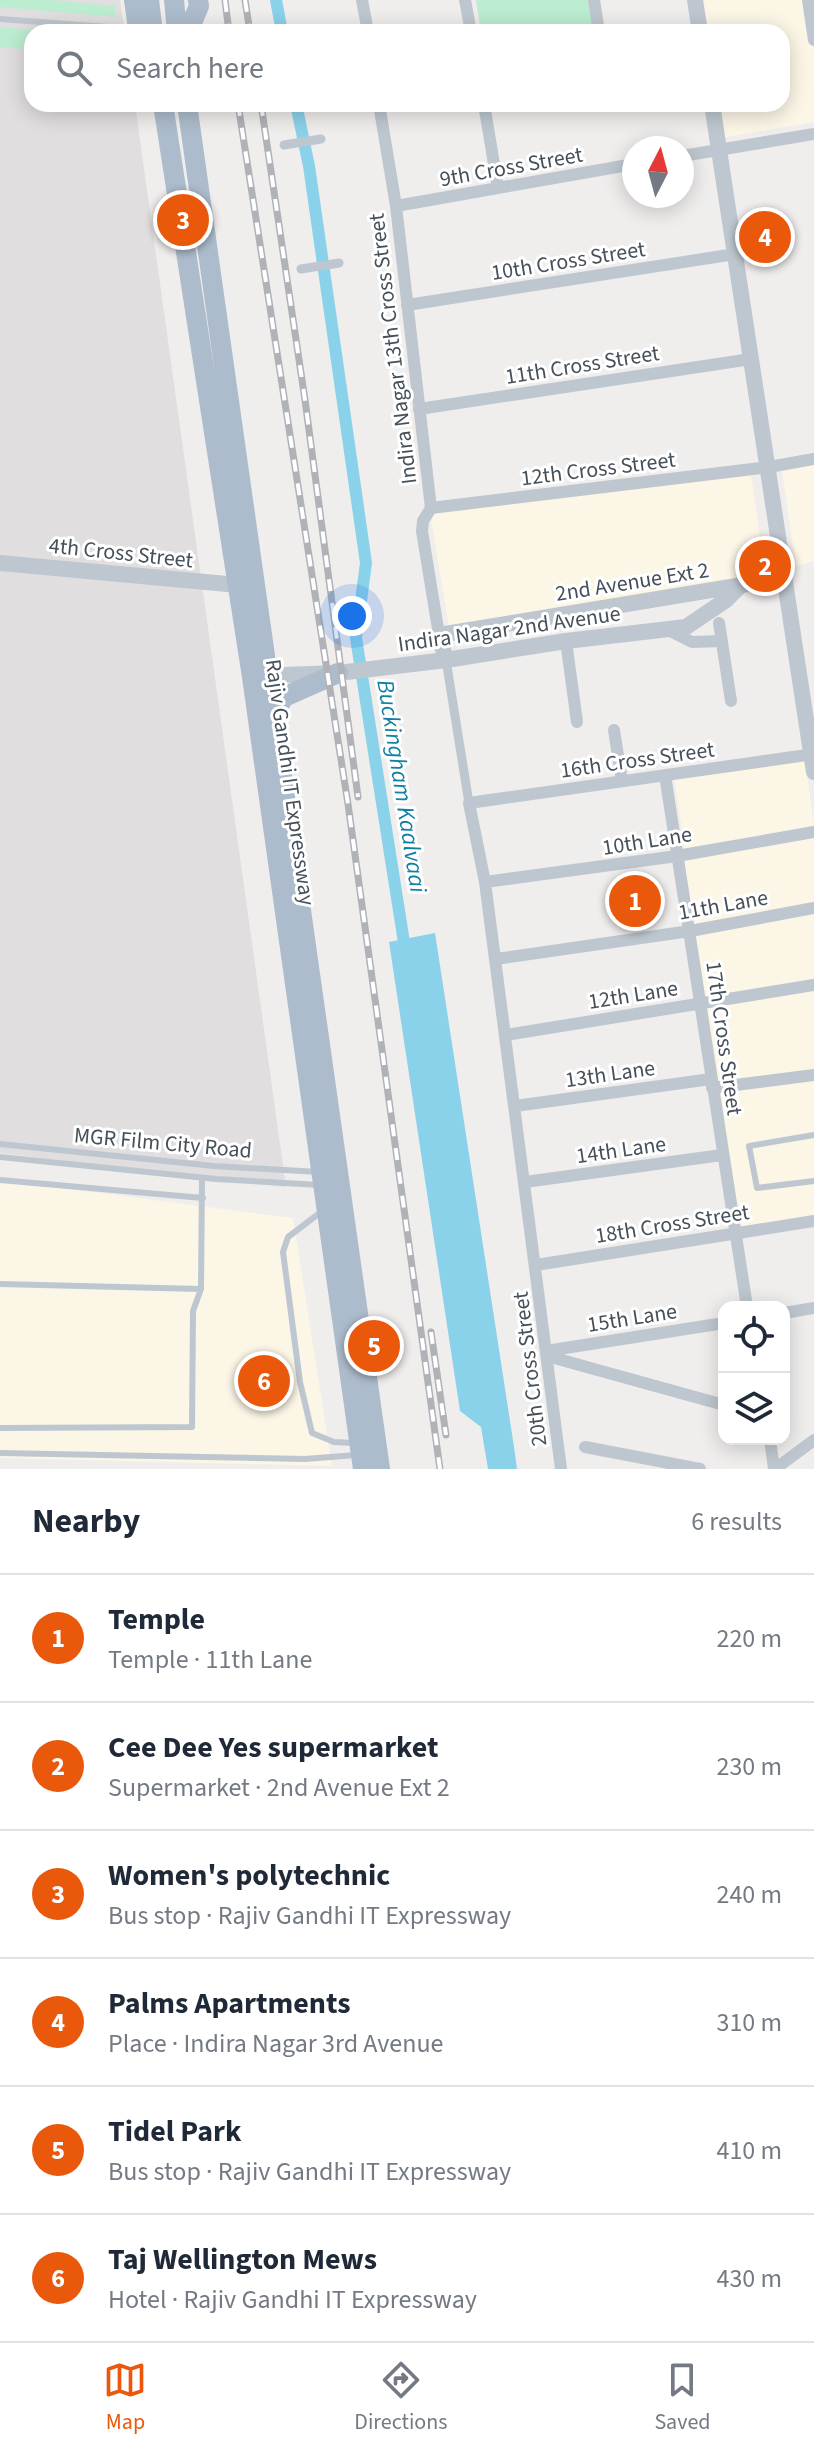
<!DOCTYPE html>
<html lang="en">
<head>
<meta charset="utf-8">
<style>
	:root { --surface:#fff; --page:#f6f6f7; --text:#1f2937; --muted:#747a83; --line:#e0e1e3; --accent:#ea580c }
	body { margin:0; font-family:"Source Sans 3",sans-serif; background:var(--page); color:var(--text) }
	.controls { position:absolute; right:24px; bottom:24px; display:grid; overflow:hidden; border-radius:16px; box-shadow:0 4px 20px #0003 }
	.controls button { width:72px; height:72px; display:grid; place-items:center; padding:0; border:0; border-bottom:2px solid var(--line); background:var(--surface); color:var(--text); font:40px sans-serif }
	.compass { position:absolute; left:622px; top:136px; width:72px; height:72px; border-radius:50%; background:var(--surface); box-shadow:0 4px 20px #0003; rotate:6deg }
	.you { position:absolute; left:352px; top:616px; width:28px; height:28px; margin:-20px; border:6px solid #fff; border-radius:50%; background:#1a73e8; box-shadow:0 0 0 12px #1a73e833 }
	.badge { display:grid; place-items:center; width:52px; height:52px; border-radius:50%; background:var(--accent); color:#fff; font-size:26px; font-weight:700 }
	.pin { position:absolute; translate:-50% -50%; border:4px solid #fff; box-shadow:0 2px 8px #0006 }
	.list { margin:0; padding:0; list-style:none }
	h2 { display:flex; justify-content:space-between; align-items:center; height:104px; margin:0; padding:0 32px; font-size:34px }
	h2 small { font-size:26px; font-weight:400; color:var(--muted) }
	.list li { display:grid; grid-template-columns:52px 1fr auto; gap:24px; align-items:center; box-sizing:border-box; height:128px; padding:0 32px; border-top:2px solid var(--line) }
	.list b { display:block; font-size:30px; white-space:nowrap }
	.list p { margin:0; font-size:26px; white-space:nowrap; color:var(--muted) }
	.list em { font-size:26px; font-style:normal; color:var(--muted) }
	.icon { flex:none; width:44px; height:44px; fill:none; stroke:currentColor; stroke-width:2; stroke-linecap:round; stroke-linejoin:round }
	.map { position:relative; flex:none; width:814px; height:1469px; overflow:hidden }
	.search { position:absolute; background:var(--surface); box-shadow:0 4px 20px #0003; left:24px; right:24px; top:24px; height:88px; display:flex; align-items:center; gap:20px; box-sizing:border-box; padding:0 28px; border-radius:24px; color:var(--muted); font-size:30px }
	.sheet { height:872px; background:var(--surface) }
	nav { display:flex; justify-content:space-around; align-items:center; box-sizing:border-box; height:112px; border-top:2px solid var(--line); background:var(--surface); font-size:22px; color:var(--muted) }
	nav a { display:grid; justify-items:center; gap:4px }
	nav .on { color:var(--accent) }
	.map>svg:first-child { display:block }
	.commercial { fill:#fbf6e6 }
	.education { fill:#e1dedf }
	.green { fill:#bcedd0 }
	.water { fill:#8ad2e9 }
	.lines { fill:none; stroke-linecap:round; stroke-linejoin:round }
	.canal { stroke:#8ad2e9; stroke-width:12 }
	.service { stroke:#bec7cf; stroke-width:6 }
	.pedestrian { stroke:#bec7cf; stroke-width:9 }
	.minor { stroke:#bec7cf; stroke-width:12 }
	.tertiary { stroke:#bec7cf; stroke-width:16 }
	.primary { stroke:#adbccc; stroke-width:20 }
	.rail-casing { stroke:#b0b2b8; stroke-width:7 }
	.rail { stroke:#fff; stroke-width:4; stroke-dasharray:12; stroke-linecap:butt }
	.labels { text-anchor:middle; stroke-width:6; stroke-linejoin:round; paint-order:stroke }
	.street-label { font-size:22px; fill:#46505a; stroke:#fff }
	.water-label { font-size:24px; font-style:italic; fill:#1080a3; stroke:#fff }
</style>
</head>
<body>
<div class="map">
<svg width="814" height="1469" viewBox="0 0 814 1469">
	<rect width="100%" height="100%" fill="#f0eded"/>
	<path class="commercial" d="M700 0H807L814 48V122L721 138 716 104H782V32H705Z
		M814 455V561L796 566 780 458Z
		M750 468 766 576 449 628 430 512Z
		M805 758 814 827 685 850 674 779Z
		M814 833V1221L734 1233 680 857Z
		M0 1180 293 1218 332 1466 0 1458Z"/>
	<path class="education" d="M0 0H120L125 32H32V104H135L286 1187 0 1153Z"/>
	<path class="green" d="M0 0H52L115 6V17L0 7Z
		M476 0H592L597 32H481Z
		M0 27 56 32H32V50L0 47Z"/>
	<path class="water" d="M435 933 514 1447 517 1469H488L481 1427 460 1411 389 942Z"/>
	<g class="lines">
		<path class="canal" d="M276 0 282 32
			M296 104 309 166 366 563 356 638 406 955"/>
		<path class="service" d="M0 19 136 29
			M814 1135 749 1146 757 1188 814 1181
			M0 1144 214 1166 319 1172
			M0 1157 216 1179 320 1185
			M0 1180 203 1198
			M321 1212 288 1237 283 1252 300 1382 312 1433 334 1442 354 1443
			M0 1284 201 1289
			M0 1428 192 1427 193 1311 201 1289 202 1178
			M0 1453 305 1459 356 1455"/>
		<path class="pedestrian" d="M284 145 321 139
			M301 269 339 263
			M446 660 469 803"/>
		<path class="minor" d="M362 0 368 32
			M465 0 471 32
			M594 0 599 32
			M808 0 814 40
			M379 104 396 206 431 508 423 521 422 531 439 635
			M484 104 498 188
			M682 156 814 134
			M396 206 634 164
			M407 305 735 254
			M419 409 751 359
			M431 508 769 467 814 459
			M719 623 731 701
			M668 630 692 642 722 641
			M566 641 577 722
			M614 730 622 781
			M665 775 747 1307
			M485 882 677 856 814 832
			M496 959 690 931 814 908
			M506 1035 814 985
			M712 1088 814 1075
			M515 1106 711 1079
			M525 1182 722 1155
			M536 1265 814 1221
			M784 1313 814 1308
			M546 1351 724 1323
			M547 1356 724 1405
			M770 1439 774 1469
			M585 1447 700 1469
			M561 1469 485 882 469 803 814 754
			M775 1469 814 1440"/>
		<path class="tertiary" d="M695 0 700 32
			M712 104 814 772
			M0 563 238 585
			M446 660 439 635 785 578
			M256 676 338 673 446 660 566 641 686 627 726 600 741 585"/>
		<path class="primary" d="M134 0 137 22 142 32
			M149 0 153 32
			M174 0 177 32
			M188 32 199 6 198 0
			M163 104 252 677 363 1469
			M187 104 380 1469
			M274 714 284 697 338 673"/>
		<g class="rail-casing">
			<path id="rail" d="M225 0 229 32
				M245 0 250 32
				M238 104 348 804 440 1469
				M261 104 305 400 358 797
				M431 1332 446 1435"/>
		</g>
		<use href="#rail" class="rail"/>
	</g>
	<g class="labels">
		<g class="street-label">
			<text transform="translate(511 166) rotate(-10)" y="8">9th Cross Street</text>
			<text transform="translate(568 260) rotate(-9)" y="8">10th Cross Street</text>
			<text transform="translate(392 349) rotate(-97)" y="8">Indira Nagar 13th Cross Street</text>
			<text transform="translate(582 364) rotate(-9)" y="8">11th Cross Street</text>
			<text transform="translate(598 468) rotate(-7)" y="8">12th Cross Street</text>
			<text transform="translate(121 552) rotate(6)" y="8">4th Cross Street</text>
			<text transform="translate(632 581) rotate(-9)" y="8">2nd Avenue Ext 2</text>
			<text transform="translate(509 628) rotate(-8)" y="8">Indira Nagar 2nd Avenue</text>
			<text transform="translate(637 759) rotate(-8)" y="8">16th Cross Street</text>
			<text transform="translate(291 782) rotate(82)" y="8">Rajiv Gandhi IT Expressway</text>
			<text transform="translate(647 840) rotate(-9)" y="8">10th Lane</text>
			<text transform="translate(723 904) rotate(-10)" y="8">11th Lane</text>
			<text transform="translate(633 994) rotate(-9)" y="8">12th Lane</text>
			<text transform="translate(725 1038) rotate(82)" y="8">17th Cross Street</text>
			<text transform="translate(610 1073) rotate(-8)" y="8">13th Lane</text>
			<text transform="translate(163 1142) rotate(5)" y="8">MGR Film City Road</text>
			<text transform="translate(621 1149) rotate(-8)" y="8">14th Lane</text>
			<text transform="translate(672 1223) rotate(-9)" y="8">18th Cross Street</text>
			<text transform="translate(632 1317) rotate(-9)" y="8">15th Lane</text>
			<text transform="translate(529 1369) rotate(-97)" y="8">20th Cross Street</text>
		</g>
		<g class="water-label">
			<text transform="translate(402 786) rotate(81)" y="8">Buckingham Kaalvaai</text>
		</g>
	</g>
</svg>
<div class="controls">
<button><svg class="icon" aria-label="locate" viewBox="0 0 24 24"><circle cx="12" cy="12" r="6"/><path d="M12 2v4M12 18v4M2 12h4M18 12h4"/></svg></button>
<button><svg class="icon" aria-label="layers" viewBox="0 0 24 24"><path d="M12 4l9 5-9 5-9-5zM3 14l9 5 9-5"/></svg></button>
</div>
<svg class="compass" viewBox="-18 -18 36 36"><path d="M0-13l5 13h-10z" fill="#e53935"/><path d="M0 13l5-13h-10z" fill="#747a83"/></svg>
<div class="you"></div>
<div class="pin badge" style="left:635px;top:901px">1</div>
<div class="pin badge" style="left:765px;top:566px">2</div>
<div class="pin badge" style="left:183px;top:220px">3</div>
<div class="pin badge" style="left:765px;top:237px">4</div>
<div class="pin badge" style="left:374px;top:1346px">5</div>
<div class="pin badge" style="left:264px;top:1381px">6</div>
<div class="search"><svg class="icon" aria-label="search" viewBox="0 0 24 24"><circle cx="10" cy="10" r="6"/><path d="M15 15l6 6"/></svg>Search here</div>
</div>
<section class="sheet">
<h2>Nearby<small>6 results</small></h2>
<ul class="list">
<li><span class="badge">1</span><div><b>Temple</b><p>Temple · 11th Lane</p></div><em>220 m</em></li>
<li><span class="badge">2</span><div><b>Cee Dee Yes supermarket</b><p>Supermarket · 2nd Avenue Ext 2</p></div><em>230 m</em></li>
<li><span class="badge">3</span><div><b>Women's polytechnic</b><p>Bus stop · Rajiv Gandhi IT Expressway</p></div><em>240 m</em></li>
<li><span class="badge">4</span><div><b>Palms Apartments</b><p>Place · Indira Nagar 3rd Avenue</p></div><em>310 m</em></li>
<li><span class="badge">5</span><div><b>Tidel Park</b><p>Bus stop · Rajiv Gandhi IT Expressway</p></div><em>410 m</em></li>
<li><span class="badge">6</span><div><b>Taj Wellington Mews</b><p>Hotel · Rajiv Gandhi IT Expressway</p></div><em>430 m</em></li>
</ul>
</section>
<nav>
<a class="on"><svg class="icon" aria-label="map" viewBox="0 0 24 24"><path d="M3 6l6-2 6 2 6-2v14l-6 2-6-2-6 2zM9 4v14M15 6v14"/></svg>Map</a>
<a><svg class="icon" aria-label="directions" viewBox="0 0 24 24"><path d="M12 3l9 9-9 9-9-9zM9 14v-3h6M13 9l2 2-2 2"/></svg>Directions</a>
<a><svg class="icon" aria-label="saved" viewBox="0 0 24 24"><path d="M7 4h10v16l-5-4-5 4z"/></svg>Saved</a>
</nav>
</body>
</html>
